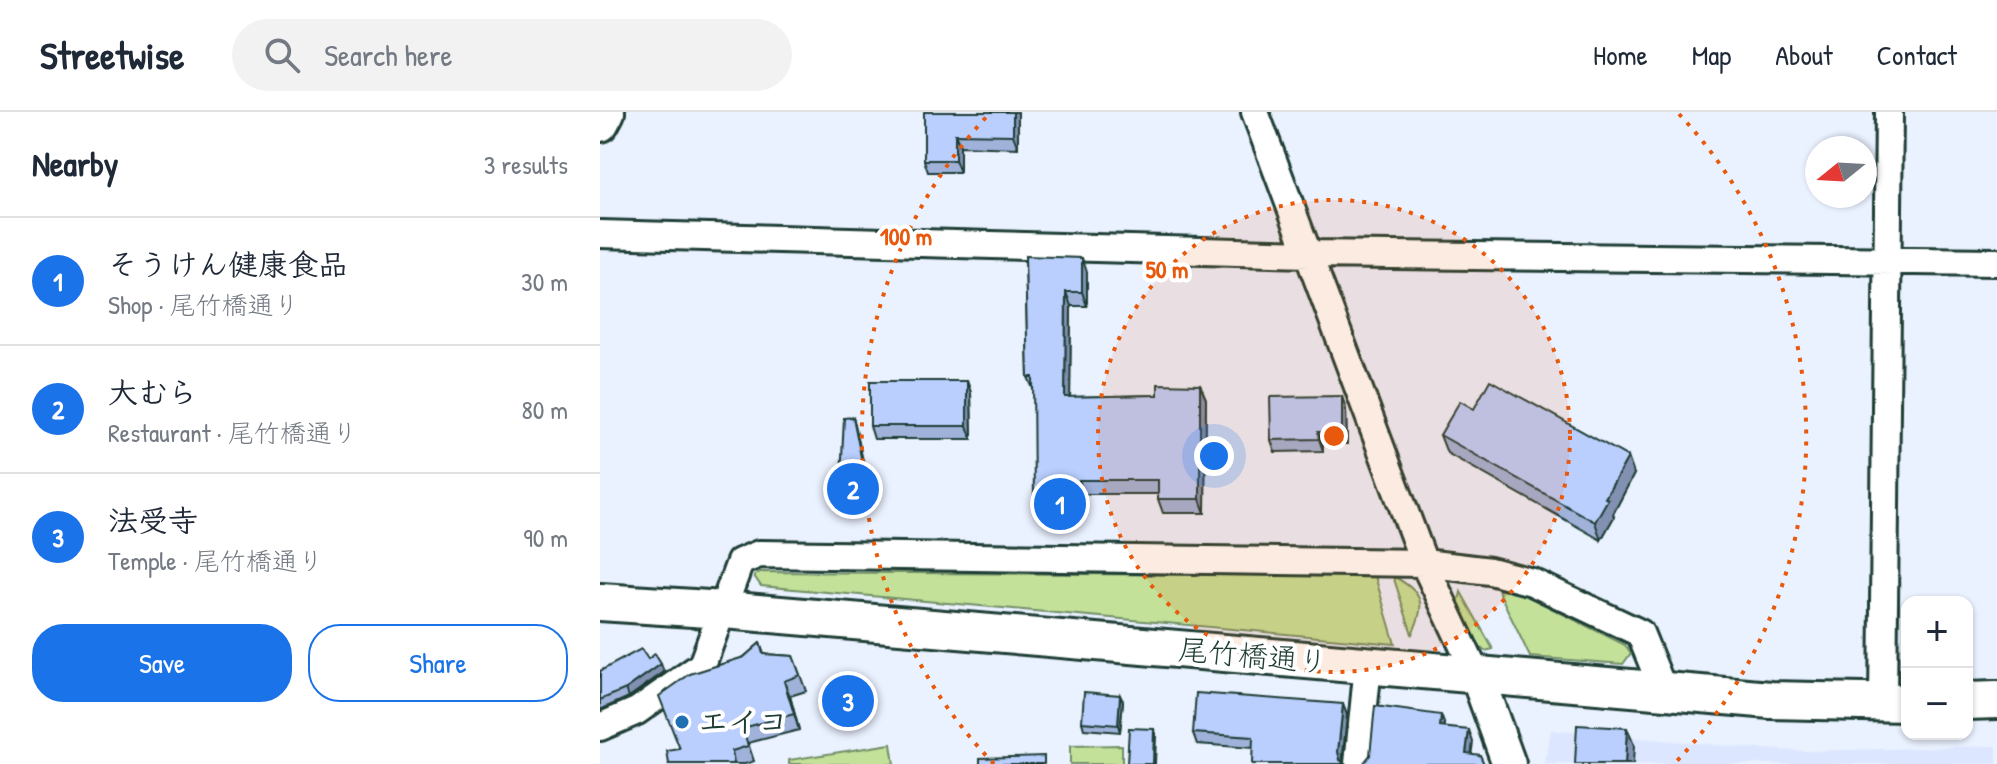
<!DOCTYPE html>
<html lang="en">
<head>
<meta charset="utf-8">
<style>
	:root { --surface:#fff; --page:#f2f2f3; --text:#1f2937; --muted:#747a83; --line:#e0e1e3; --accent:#1a73e8 }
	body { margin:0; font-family:"Patrick Hand","Klee One",sans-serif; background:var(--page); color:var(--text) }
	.controls { position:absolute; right:24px; bottom:24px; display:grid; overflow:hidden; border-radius:16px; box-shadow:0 2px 6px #0004 }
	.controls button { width:72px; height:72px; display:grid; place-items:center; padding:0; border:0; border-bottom:2px solid var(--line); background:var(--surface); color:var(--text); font:40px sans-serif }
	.compass { position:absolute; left:1205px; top:24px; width:72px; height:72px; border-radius:50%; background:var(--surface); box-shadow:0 2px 6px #0004; rotate:252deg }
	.you { position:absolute; left:614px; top:344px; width:28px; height:28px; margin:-20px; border:6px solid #fff; border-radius:50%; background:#1a73e8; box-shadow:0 0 0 12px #1a73e833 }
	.badge { display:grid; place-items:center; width:52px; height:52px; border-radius:50%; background:var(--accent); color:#fff; font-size:26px; font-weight:700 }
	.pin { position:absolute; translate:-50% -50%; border:4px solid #fff; box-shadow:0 2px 8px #0006 }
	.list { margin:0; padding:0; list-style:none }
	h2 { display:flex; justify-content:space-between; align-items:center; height:104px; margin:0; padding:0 32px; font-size:34px }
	h2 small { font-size:26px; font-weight:400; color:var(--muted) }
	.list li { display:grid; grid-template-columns:52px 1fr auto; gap:24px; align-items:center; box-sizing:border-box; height:128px; padding:0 32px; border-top:2px solid var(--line) }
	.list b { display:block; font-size:30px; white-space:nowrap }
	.list p { margin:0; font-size:26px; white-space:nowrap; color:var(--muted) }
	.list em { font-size:26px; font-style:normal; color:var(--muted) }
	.actions { display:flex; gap:16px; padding:24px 32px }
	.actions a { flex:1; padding:18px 0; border:2px solid var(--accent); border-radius:32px; text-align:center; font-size:28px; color:var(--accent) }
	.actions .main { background:var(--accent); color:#fff }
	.icon { flex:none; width:44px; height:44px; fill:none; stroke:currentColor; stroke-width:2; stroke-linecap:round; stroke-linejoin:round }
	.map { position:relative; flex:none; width:1397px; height:652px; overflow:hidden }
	header { display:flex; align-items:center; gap:48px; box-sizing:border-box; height:112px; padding:0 40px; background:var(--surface); border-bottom:2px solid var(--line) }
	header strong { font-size:38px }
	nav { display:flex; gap:44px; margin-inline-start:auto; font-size:28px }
	.search { width:560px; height:72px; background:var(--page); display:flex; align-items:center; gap:20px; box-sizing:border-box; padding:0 28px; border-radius:44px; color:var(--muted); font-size:30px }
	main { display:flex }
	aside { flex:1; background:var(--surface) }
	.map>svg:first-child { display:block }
	.built { fill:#dce7ff }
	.green { fill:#c3e199; stroke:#718f66; stroke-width:2 }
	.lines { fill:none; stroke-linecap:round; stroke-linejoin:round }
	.minor-casing { stroke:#1f3d34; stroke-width:32 }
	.tertiary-casing { stroke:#1f3d34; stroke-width:38 }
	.secondary-casing { stroke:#1f3d34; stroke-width:42 }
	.minor { stroke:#fff; stroke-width:26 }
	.tertiary { stroke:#fff; stroke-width:32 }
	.secondary { stroke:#fff; stroke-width:36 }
	.wall { fill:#a0b2da; stroke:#1f3d34; stroke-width:2 }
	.shaded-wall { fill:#8291b2; stroke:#1f3d34; stroke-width:2 }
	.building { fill:#bacffe; stroke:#1f3d34; stroke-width:2 }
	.ring { fill:none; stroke:#e8590c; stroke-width:4; stroke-dasharray:4 8 }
	.poi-dot { fill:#1f6fb2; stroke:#fff; stroke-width:3 }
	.labels { text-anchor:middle; stroke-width:8; stroke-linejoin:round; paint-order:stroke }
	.street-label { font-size:30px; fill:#1f3d34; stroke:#fff }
	.poi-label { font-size:30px; font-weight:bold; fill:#1f3d34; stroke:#fff; text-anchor:start }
	.centre { fill:#e8590c; stroke:#fff; stroke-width:4 }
	.ring-label { font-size:24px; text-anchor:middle; font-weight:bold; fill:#e8590c; stroke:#fff; stroke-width:8; stroke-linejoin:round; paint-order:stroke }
</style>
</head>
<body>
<header>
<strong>Streetwise</strong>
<div class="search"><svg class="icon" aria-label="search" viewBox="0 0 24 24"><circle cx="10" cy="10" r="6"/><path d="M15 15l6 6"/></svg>Search here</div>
<nav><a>Home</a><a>Map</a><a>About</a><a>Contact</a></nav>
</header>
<main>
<aside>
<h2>Nearby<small>3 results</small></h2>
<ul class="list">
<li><span class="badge">1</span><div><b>そうけん健康食品</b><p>Shop · 尾竹橋通り</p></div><em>30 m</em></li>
<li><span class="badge">2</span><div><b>大むら</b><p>Restaurant · 尾竹橋通り</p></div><em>80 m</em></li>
<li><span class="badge">3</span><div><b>法受寺</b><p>Temple · 尾竹橋通り</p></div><em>90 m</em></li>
</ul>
<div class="actions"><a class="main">Save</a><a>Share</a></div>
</aside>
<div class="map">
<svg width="1397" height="652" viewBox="0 0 1397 652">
	<rect width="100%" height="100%" fill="#eaf1ff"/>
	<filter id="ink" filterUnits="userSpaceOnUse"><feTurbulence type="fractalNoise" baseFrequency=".0125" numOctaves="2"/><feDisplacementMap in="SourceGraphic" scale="16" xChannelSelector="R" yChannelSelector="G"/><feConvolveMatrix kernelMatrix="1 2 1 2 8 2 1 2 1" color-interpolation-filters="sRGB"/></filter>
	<g filter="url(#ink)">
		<path class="built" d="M951 618 1160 637 1207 639 1397 634V652H945Z"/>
		<path class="green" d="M160 460 775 464 795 532 161 474 154 464Z
			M793 464C823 480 827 492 812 522Z
			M898 478 919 480 1025 533 1031 541 1023 552 930 545Z
			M861 480 893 537 885 539 874 531 858 493Z
			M291 632 294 652H189V648Z
			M522 633V652H470V634Z"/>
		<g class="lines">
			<g class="minor-casing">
				<path id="minor" d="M655 0 824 451 877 564
					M0 122 709 142 1397 150
					M1283 592 1289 0
					M0 615 37 599 102 553 140 450 159 442 824 451 890 459 932 470 1040 521 1064 580
					M758 652 768 553"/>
			</g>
			<g class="tertiary-casing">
				<path id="tertiary" d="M877 564 909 652"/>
			</g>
			<g class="secondary-casing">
				<path id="secondary" d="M0 11 6 0
					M0 490 124 498 1171 588 1307 591
					M1367 589 1397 588"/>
			</g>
			<use href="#minor" class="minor"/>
			<use href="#tertiary" class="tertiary"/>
			<use href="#secondary" class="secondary"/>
		</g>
		<path class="wall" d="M324 0H418V36L360 34V60H328L324 48Z
			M425 144 487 160V194H471L470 285 558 283 600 273 606 287 605 401H563L558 387V382H484L483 407 440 404 434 390V279L428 265Z
			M367 269 371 281 372 327H274L270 314Z
			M746 297 747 332H723V339L675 340 671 328Z
			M874 297 1034 362 1013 402 1014 405 1001 428 847 341 840 323Z
			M253 305 270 382 243 392 240 385Z
			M160 531 164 542 193 544 206 579 190 584 199 618 148 631 154 649 145 652H69L144 545Z
			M48 547 64 560 29 585 0 598V559Z
			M523 589 520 620 484 617 482 610Z
			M747 603 653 636 597 632 593 621Z"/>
		<path class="shaded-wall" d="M413 0H418V36L413 23Z
			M355 22 360 34V60L355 48Z
			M482 146 487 160V194L482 180Z
			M466 180 471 194 470 299 465 285Z
			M367 269 371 281 372 327 367 314Z
			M600 273 606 287 605 401 600 387Z
			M742 284 746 297 747 332 742 319Z
			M253 305 255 312 270 382 267 375Z
			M718 320 723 332V339L719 327Z
			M1028 345 1034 362 1013 402 1014 405 1001 428 995 410 1005 386Z
			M479 368 484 382 483 407 478 393Z
			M61 552 64 560 29 585 26 577Z
			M184 569 190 584 199 618 194 602Z
			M520 583 523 589 520 620 518 613Z
			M743 592 747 603 742 652H741L738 640Z
			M841 603 845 614 844 626 840 615Z
			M1027 616 1034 633 1033 652H1025Z
			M554 617 556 624 555 652H553Z
			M869 618 873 630 870 652 866 641Z"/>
		<path class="building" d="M324 0H413V23L355 22V48H324Z
			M425 144 482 146V180H466L465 285 558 283V272L600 273V387H558V368H479L478 393 434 390 433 265H428Z
			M890 268 1028 345 1005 386 1008 387 995 410 840 323 860 289 874 297Z
			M270 269H367V314H270Z
			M742 284V319L718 320 719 327 671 328 670 285Z
			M253 305 267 375 240 385 244 306Z
			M160 531 163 542 193 544 200 563 184 569 194 602 143 616 148 634 132 639 134 652H69L67 639 80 637 59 584 90 562 144 545Z
			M41 537 48 547 55 542 61 552 26 577 0 588V559Z
			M484 580 520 583 518 613 482 610Z
			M596 581 743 592 738 640 740 648 745 652H652L653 625 593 621Z
			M775 594 841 603 840 615 869 618 866 641 880 643 884 652H763L770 643Z
			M977 613 1027 616 1025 652H975Z
			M529 616 554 617 553 652H527Z
			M444 644V652H380V646Z"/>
	</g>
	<circle cx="734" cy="324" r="236" fill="#e8590c" fill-opacity=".12"/>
	<g class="ring">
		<circle cx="734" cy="324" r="236"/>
		<path d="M394 652A472 472 0 0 1 389 2M1079 2A472 472 0 0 1 1074 652"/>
	</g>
	<circle class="poi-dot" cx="82" cy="610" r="8"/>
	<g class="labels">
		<g class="street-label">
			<text transform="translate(653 544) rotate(5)" y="10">尾竹橋通り</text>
		</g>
		<g class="poi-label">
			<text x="98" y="620">エイコ</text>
		</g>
	</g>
	<circle cx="734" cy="324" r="12" class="centre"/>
	<g class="ring-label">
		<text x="306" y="133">100 m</text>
		<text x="567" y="166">50 m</text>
	</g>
</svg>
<div class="controls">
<button>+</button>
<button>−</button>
</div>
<svg class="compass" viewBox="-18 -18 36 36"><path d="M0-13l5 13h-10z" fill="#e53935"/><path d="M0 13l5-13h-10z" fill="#747a83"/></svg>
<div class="you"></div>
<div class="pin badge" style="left:460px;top:392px">1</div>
<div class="pin badge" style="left:253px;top:377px">2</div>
<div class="pin badge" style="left:248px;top:589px">3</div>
</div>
</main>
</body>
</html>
